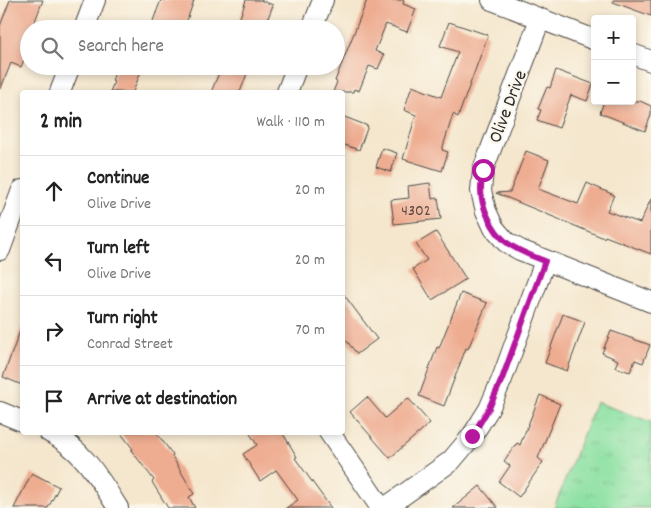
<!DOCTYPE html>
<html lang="en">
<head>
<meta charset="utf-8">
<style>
	:root { --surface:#fff; --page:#f2f2f2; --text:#222; --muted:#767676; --line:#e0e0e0 }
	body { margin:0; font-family:Dekko,sans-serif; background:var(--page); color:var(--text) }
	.controls { position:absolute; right:15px; top:15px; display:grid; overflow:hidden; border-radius:5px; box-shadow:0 2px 8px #0003 }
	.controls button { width:45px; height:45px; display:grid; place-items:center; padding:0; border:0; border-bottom:1px solid var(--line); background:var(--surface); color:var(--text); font:25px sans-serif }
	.stop { position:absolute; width:15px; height:15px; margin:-11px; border:4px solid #b5179e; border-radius:50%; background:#fff }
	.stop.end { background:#b5179e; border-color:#fff; box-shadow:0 1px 5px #0008 }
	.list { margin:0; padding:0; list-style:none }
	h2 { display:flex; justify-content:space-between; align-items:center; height:65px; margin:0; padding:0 20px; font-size:21px }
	h2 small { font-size:16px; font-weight:400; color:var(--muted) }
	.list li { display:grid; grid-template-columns:32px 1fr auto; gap:15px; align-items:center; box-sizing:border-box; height:70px; padding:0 20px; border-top:1px solid var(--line) }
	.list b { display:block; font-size:19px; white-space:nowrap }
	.list p { margin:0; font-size:16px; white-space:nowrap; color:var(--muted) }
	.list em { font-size:16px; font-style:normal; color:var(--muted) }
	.icon { flex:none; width:28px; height:28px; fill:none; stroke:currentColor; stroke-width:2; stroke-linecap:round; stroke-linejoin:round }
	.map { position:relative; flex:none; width:651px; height:508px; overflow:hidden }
	.search { position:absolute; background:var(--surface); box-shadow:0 2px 8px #0003; left:20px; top:20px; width:325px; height:55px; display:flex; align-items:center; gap:12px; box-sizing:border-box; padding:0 18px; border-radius:28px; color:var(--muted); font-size:19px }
	.panel { position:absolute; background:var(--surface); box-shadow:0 2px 8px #0003; left:20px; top:90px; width:325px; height:345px; border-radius:5px }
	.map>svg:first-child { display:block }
	.grass { fill:url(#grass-tufts); stroke:#5c8667 }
	.building { fill:#eeac90 }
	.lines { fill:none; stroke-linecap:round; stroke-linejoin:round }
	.street-casing { stroke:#494743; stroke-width:22 }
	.street { stroke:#fff; stroke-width:20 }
	.route { stroke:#b5179e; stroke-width:6 }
	.labels { text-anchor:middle; stroke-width:4.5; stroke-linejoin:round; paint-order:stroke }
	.number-label { font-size:16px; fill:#5c4b44 }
	.street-label { font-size:19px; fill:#2b2b2b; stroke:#fbf7ec }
</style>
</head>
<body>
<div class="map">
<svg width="651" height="508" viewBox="0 0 651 508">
	<defs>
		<pattern id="grass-tufts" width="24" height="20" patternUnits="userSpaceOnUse" patternTransform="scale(1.25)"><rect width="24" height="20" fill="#8ce1a3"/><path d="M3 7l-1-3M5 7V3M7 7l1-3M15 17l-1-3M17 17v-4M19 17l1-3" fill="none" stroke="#79c18c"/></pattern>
	</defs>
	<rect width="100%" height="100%" fill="#fbf7ec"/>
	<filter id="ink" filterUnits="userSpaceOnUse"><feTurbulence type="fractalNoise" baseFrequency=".02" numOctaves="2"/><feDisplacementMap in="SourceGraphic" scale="10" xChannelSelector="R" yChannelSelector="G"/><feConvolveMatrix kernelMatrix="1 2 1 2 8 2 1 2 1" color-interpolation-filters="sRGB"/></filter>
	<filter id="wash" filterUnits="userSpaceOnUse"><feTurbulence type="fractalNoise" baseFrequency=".0096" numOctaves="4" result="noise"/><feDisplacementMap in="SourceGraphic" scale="20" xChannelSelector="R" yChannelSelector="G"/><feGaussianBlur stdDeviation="1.12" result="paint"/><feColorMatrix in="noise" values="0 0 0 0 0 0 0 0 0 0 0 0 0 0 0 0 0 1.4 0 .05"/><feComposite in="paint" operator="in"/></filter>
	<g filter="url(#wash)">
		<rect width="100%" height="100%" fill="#f5e7ce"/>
		<path class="grass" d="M596 402 651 422V508H554Z"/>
		<g id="blocks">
			<path class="building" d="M10 0H43L32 29H29V48L21 67 11 63 1 88H0V26Z
				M161 0H194L184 29H159L151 26Z
				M246 0H260L273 5 264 29H236Z
				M367 0H404L403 4 416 9 407 32 386 24 375 51 384 55 378 69 369 66 359 91 354 89 353 92H333L337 82 335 81Z
				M613 0H651V16L613 2Z
				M449 22 488 35 458 117 453 114 442 150 448 152 442 171 403 159 416 115 404 110 412 86 441 97 458 52 440 46Z
				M117 66H143L133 92H110L114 82 112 81Z
				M222 66H250L240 92H211Z
				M556 70 593 84 587 101 571 95 559 128 537 120 541 110 538 109 547 87 550 88Z
				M604 101H640L651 106V115L645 131 600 113Z
				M342 116 368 126 359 150 342 144Z
				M382 148 397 153 391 172 376 167Z
				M526 151 549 160 538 189 578 204 587 183 614 195 607 211 640 223 651 199V254L605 236 604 238 496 193 510 192Z
				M430 183 432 199 438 198 441 219 394 224 391 200 409 198 408 186Z
				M436 232 466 279 432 300 413 269 427 260 416 244Z
				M342 292 377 339 357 354 342 335Z
				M461 293 487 303 468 349 466 348 444 406 419 396 437 347 439 348Z
				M563 314 585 322 567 371 545 363Z
				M21 328H22V385L3 377Z
				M611 331 650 345 643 363 635 360 630 372 615 367 618 360 602 353Z
				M540 395 560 404 538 458 543 462 519 497 499 482 510 466 504 461 517 443 520 445Z
				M367 397 385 418 408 398 430 423 390 458 350 412Z
				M120 432H156L173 455 172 456 194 494 189 497 195 508H168L152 482 154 480 131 450 133 449Z
				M249 432H282L297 457 295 458 331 508H286L298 500 276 470 260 481 243 454 257 445Z
				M32 473 59 487 48 508H14Z
				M480 486 498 508H453Z"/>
		</g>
	</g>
	<g filter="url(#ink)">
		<use href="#blocks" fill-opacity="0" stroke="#494743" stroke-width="1"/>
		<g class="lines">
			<g class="street-casing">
				<path id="street" d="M492 0 595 40
					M540 19 483 170 481 191 486 211 494 228 506 242 520 250 651 302
					M84 29 95 0
					M312 29 323 0
					M632 54 651 61
					M60 92 70 66
					M287 92 297 66
					M0 250 22 190
					M0 412 22 421
					M49 432C82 448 99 478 118 508
					M329 432 381 508
					M385 508 451 461 472 436 489 409 502 379 545 261"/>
			</g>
			<use href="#street" class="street"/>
		</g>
	</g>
	<g class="lines" filter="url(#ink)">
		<path class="route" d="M472 436 489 408 502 379 545 261C532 256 517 251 506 242 493 231 481 207 481 190 481 183 482 177 483 170"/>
	</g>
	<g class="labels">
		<g class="number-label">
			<text x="416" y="215">4302</text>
		</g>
		<g class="street-label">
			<text transform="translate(506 106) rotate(-69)" y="7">Olive Drive</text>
		</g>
	</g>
</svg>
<div class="controls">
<button>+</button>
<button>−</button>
</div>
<div class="stop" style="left:483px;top:170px"></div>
<div class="stop end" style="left:472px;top:436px"></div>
<div class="search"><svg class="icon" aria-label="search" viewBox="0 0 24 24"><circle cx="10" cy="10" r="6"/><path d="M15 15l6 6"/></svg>Search here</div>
<section class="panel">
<h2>2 min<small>Walk · 110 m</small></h2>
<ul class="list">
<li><svg class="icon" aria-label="ahead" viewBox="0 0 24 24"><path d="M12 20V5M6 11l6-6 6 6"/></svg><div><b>Continue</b><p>Olive Drive</p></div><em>20 m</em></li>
<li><svg class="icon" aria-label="left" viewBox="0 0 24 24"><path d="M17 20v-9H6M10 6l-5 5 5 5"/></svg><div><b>Turn left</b><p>Olive Drive</p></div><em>20 m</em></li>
<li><svg class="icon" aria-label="right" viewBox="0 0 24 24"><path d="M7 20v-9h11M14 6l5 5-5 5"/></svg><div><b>Turn right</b><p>Conrad Street</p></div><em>70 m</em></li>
<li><svg class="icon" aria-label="arrive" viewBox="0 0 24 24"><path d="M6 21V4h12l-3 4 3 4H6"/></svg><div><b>Arrive at destination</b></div></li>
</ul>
</section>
</div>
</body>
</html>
